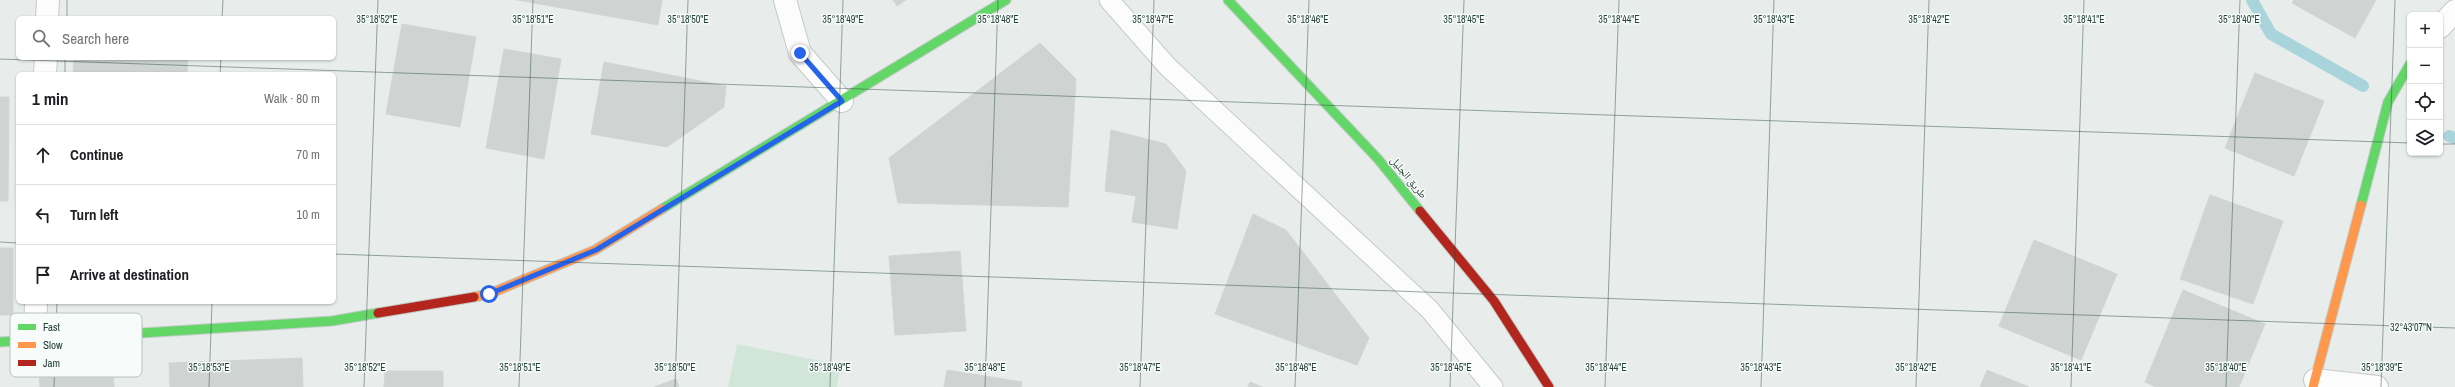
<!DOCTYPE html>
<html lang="en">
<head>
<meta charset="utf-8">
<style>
	:root { --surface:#fff; --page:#f6f6f6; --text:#202124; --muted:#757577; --line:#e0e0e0 }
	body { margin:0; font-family:"Archivo Narrow","Noto Naskh Arabic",sans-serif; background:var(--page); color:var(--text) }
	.controls { position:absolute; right:12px; top:12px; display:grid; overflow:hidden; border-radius:6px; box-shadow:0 1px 3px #0004 }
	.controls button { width:36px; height:36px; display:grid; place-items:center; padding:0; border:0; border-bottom:1px solid var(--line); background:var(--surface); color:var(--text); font:20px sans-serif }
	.stop { position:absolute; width:12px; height:12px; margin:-9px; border:3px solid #2563eb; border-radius:50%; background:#fff }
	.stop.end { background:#2563eb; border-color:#fff; box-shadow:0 1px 4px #0008 }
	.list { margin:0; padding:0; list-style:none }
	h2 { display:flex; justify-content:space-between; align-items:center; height:52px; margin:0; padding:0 16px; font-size:17px }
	h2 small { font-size:13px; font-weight:400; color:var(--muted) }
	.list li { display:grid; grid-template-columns:26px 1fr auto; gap:12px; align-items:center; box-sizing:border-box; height:60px; padding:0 16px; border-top:1px solid var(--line) }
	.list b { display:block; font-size:15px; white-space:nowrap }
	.list em { font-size:13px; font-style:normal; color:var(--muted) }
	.icon { flex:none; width:22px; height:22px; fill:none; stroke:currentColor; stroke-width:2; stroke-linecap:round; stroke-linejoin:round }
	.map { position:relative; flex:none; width:2455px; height:387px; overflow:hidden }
	.search { position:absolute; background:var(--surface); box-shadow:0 1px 3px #0004; left:16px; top:16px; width:320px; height:44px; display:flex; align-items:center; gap:10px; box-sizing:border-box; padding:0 14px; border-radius:6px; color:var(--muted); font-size:15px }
	.panel { position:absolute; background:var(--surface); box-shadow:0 1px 3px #0004; left:16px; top:72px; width:320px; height:232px; border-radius:6px }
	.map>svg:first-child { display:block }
	.green { fill:#d1e6d8 }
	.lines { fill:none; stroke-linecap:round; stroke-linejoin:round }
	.stream { stroke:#a9d4db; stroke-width:12 }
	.building { fill:#cfd4d2; stroke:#d1d6d4 }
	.lane-casing { stroke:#c5cac8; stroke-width:21 }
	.street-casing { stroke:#c5cac8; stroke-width:24 }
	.fast-casing { stroke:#c3cbc8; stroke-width:11 }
	.slow-casing { stroke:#c3cbc8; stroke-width:11 }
	.jam-casing { stroke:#c3cbc8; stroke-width:11 }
	.lane { stroke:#fcfcfc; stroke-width:19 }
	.street { stroke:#fcfcfc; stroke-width:22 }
	.fast { stroke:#63d668; stroke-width:9 }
	.slow { stroke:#ff974d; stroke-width:9 }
	.jam { stroke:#b3261e; stroke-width:9 }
	.route { stroke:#2563eb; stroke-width:5 }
	.ticks { fill:none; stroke:#24423a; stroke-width:1; stroke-opacity:0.45 }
	.labels { text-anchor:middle; stroke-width:3; stroke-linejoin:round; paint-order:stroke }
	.street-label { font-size:11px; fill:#24423a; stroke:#f7fbf9 }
	.key { fill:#f7fbf9; stroke:#b8c4c0; stroke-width:1 }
	.key-label { font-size:11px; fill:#24423a }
	.ticks-label { font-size:10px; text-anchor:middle; fill:#24423a; stroke:#f7fbf9; stroke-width:3; stroke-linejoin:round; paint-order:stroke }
</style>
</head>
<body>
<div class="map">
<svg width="2455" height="387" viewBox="0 0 2455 387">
	<rect width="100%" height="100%" fill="#e8edeb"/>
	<path class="green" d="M737 344 841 365 837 387H728Z"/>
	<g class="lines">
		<path class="stream" d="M2252 0 2271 34 2363 86
			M2449 136 2455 138"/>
	</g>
	<path class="building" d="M517 0H662L658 25Z
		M893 0H906L897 6Z
		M2294 0H2376L2355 38 2292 3Z
		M402 24 476 37 460 127 386 114Z
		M1040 43 1076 79 1068 207 898 203 889 158Z
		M504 49 561 59 544 159 486 148Z
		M74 58H188L187 74H73Z
		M604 62 726 86 724 107 667 147 591 134Z
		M2255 73 2324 101 2294 176 2225 148Z
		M0 97H9L8 201H0Z
		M1111 130 1166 144 1186 171 1177 229 1132 222 1136 196 1105 191Z
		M2210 195 2283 221 2253 304 2180 279Z
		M1253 214 1286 230 1369 338 1357 365 1215 314Z
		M2034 240 2117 274 2081 360 1999 326Z
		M0 248H13V315H0Z
		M960 251 966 331 895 335 889 256Z
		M2183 290 2265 324 2239 387H2156L2145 382Z
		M302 358 303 387H170L169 363Z
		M113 370 114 387H40L39 375Z
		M947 370 1022 382 1021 387H944Z
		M1987 370 2029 387H1980Z
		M385 371H443V387H384Z
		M676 379 679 387H654Z
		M1250 382 1262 387H1248Z"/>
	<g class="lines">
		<g class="lane-casing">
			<path id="lane" d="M1109 0 1168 67 1430 310 1493 387"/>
		</g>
		<g class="street-casing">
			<path id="street" d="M785 0 800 53 842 101
				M47 18 48 0
				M2440 27 2455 11
				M45 74 46 58
				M35 339 36 302
				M2315 380 2377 387"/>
		</g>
		<g class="fast-casing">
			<path id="fast" d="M1228 0 1378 159 1420 211
				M2361 205 2388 102 2410 64
				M662 209 1006 0
				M0 342 332 321 378 313"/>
		</g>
		<g class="slow-casing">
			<path id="slow" d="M474 297 489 294 595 250 662 209
				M2313 387 2361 205"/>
		</g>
		<g class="jam-casing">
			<path id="jam" d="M1420 211 1494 301 1549 387
				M378 313 474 297"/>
		</g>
		<use href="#lane" class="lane"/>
		<use href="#street" class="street"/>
		<use href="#fast" class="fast"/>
		<use href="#slow" class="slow"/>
		<use href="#jam" class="jam"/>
	</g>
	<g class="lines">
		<path class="route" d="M489 294 596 250 842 101 800 53"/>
	</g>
	<path class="ticks" d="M67 18V0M222 18 223 0M0 59 2410 143M65 74V58M220 74 221 58M2440 144H2455M0 242 18 243M334 254 2455 328M54 387 57 302M209 387 212 302M364 387 378 0M519 387 533 0M675 387 688 0M830 387 843 0M985 387 998 0M1140 387 1154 0M1295 387 1309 0M1450 387 1464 0M1605 387 1619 0M1761 387 1774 0M1916 387 1929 0M2071 387 2084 0M2226 387 2240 0M2381 387 2395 0"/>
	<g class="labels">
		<g class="street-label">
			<text transform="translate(1409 177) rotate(51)" y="4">طريق الجليل</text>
		</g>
	</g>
	<rect x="10" y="313" width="132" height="64" rx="6" class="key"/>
	<rect x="18" y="324" width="18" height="6" fill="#63d668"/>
	<rect x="18" y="342" width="18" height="6" fill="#ff974d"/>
	<rect x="18" y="360" width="18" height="6" fill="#b3261e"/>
	<g class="key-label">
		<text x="43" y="331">Fast</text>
		<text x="43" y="349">Slow</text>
		<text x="43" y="367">Jam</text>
	</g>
	<g class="ticks-label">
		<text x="377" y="23">35°18'52"E</text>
		<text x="533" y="23">35°18'51"E</text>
		<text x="688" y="23">35°18'50"E</text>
		<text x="843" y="23">35°18'49"E</text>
		<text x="998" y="23">35°18'48"E</text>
		<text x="1153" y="23">35°18'47"E</text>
		<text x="1308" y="23">35°18'46"E</text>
		<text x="1464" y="23">35°18'45"E</text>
		<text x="1619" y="23">35°18'44"E</text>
		<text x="1774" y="23">35°18'43"E</text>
		<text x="1929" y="23">35°18'42"E</text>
		<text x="2084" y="23">35°18'41"E</text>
		<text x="2239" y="23">35°18'40"E</text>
		<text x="2411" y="331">32°43'07"N</text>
		<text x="209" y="371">35°18'53"E</text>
		<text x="365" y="371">35°18'52"E</text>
		<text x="520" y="371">35°18'51"E</text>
		<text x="675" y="371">35°18'50"E</text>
		<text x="830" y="371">35°18'49"E</text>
		<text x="985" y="371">35°18'48"E</text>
		<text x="1140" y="371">35°18'47"E</text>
		<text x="1296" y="371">35°18'46"E</text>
		<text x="1451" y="371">35°18'45"E</text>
		<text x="1606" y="371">35°18'44"E</text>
		<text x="1761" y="371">35°18'43"E</text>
		<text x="1916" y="371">35°18'42"E</text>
		<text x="2071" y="371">35°18'41"E</text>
		<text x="2226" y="371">35°18'40"E</text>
		<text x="2382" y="371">35°18'39"E</text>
	</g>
</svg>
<div class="controls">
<button>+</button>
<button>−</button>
<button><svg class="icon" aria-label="locate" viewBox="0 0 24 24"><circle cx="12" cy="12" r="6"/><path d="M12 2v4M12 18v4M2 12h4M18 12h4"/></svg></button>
<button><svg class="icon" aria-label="layers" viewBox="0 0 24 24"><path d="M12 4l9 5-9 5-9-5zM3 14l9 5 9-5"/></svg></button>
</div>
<div class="stop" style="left:489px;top:294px"></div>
<div class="stop end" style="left:800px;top:53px"></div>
<div class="search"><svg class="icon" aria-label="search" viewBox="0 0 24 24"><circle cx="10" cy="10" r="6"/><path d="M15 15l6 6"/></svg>Search here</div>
<section class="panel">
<h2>1 min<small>Walk · 80 m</small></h2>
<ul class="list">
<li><svg class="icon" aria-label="ahead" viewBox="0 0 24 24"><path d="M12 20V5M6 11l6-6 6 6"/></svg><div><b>Continue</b></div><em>70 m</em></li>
<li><svg class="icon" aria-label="left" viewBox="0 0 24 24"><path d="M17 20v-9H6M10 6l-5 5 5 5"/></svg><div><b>Turn left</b></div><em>10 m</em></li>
<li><svg class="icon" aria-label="arrive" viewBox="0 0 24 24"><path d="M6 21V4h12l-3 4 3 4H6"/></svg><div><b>Arrive at destination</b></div></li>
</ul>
</section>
</div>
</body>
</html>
